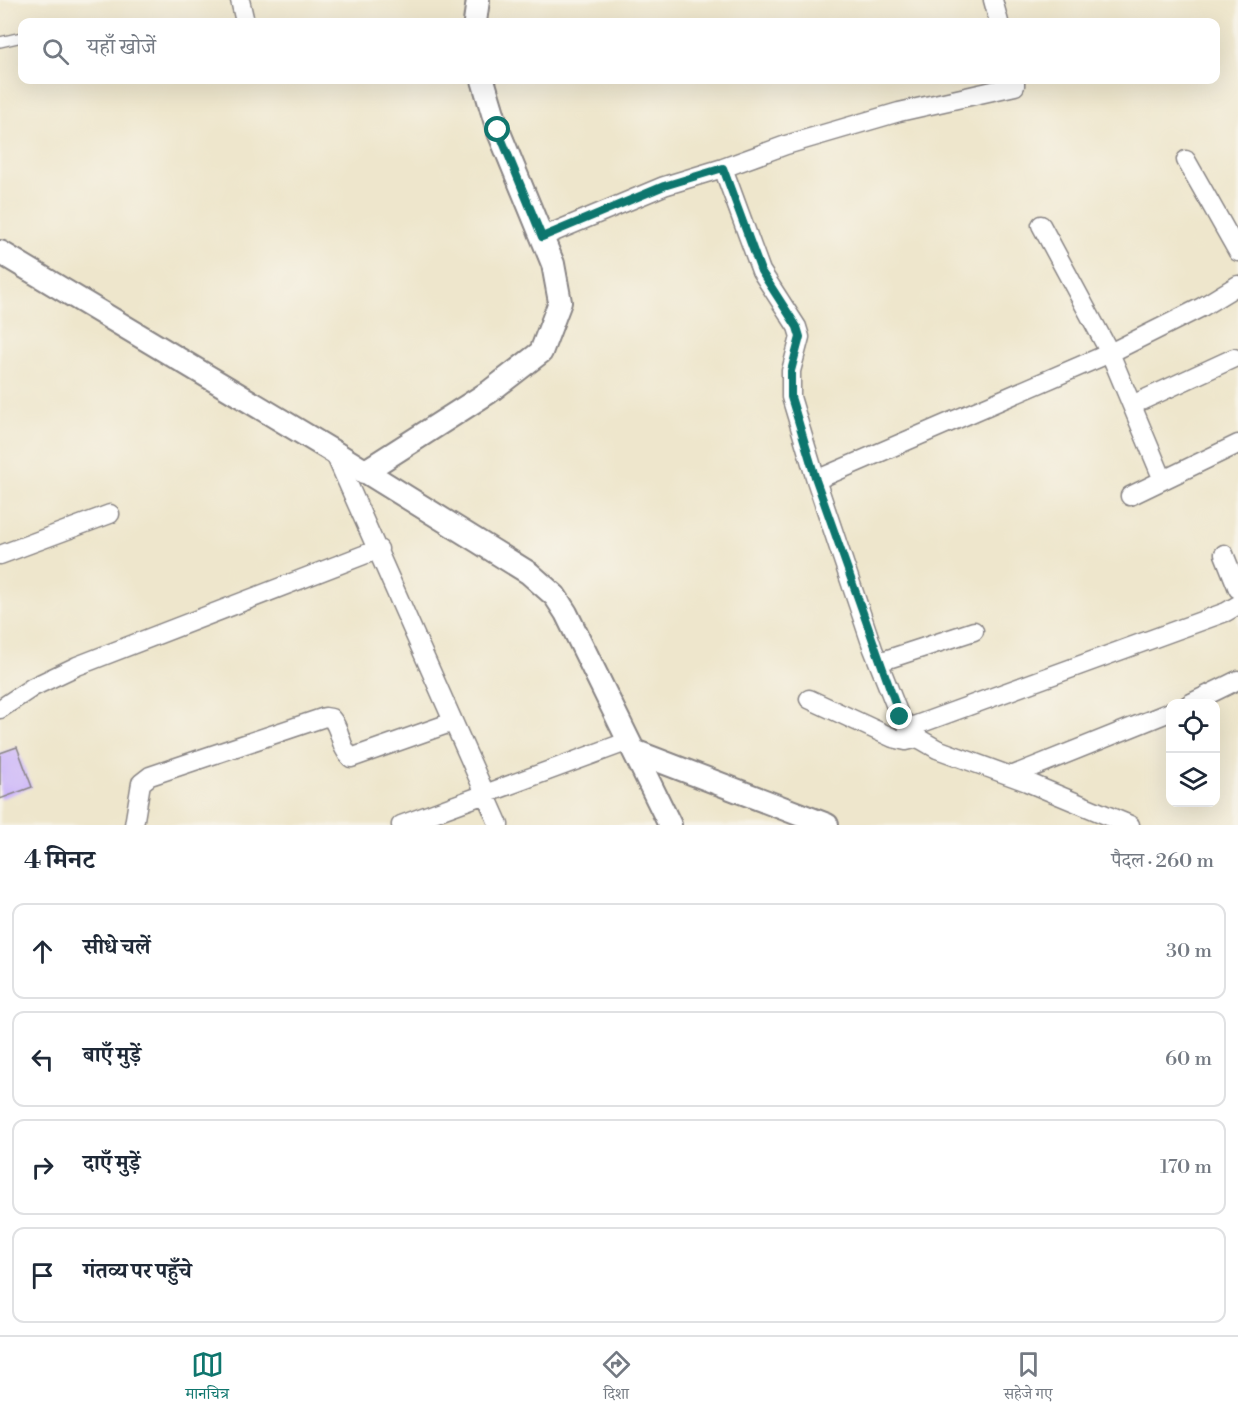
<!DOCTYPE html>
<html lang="hi">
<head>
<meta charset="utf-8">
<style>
	:root { --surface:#fff; --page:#f6f6f7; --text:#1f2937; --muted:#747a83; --line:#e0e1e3; --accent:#0f766e }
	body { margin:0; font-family:"Libre Bodoni","Noto Serif Devanagari",serif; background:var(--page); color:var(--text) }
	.controls { position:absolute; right:18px; bottom:18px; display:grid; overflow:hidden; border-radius:12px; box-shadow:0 6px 24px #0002 }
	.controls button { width:54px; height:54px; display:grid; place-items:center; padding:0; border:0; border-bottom:2px solid var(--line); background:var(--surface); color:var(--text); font:30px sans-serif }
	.stop { position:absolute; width:18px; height:18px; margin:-14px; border:4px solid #0f766e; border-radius:50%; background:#fff }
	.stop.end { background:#0f766e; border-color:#fff; box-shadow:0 2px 6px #0008 }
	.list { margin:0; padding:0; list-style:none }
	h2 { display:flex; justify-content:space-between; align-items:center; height:78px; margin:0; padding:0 24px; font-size:26px }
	h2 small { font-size:20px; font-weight:400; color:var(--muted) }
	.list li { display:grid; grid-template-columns:39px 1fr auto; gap:18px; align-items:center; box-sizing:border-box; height:96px; margin:0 12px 12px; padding:0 12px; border:2px solid var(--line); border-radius:12px }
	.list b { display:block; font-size:22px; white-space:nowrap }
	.list em { font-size:20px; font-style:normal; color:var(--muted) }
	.icon { flex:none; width:33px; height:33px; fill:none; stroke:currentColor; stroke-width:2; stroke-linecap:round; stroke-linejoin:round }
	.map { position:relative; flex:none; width:1238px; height:825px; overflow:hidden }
	.search { position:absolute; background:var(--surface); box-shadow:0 6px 24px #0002; left:18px; right:18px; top:18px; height:66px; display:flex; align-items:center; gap:15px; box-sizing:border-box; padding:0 21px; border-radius:12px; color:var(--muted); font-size:22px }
	.sheet { height:510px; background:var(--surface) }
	nav { display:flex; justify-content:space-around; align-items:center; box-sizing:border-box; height:84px; border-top:2px solid var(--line); background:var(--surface); font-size:16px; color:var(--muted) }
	nav a { display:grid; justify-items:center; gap:3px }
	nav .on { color:var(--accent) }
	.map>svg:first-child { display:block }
	.building { fill:#cab3fa }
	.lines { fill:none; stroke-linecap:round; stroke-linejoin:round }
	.service-casing { stroke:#888484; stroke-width:12 }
	.minor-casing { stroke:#888484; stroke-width:21 }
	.tertiary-casing { stroke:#888484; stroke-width:26 }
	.service { stroke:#fff; stroke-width:9 }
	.minor { stroke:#fff; stroke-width:18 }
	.tertiary { stroke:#fff; stroke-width:22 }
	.route { stroke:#0f766e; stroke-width:8 }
</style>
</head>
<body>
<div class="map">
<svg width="1238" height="825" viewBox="0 0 1238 825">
	<rect width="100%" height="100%" fill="#f7f3e8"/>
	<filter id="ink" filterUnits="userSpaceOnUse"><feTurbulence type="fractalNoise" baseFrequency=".0167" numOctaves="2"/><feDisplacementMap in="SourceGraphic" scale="12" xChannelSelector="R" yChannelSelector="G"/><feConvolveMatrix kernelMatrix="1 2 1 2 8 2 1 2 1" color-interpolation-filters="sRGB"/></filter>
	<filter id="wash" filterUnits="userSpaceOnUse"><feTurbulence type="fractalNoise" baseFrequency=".008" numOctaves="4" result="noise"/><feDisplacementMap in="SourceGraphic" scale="24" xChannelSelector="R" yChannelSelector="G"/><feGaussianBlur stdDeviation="1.35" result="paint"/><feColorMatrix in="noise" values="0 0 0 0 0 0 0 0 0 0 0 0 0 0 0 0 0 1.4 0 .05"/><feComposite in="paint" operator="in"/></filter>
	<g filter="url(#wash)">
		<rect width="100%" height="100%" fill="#eee6cc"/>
		<g id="blocks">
			<path class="building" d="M17 747 32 787 0 799V753Z"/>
		</g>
	</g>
	<g filter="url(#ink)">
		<use href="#blocks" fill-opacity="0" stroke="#888484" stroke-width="1.5"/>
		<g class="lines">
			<g class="service-casing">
				<path id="service" d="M0 42 22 37"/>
			</g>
			<g class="minor-casing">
				<path id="minor" d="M240 0 245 22
					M993 0 999 22
					M1015 80V86L899 112 786 145 723 168 761 271 797 327 800 337 791 371V397L816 480 873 649 900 717 918 738 937 749 1027 782 1130 825
					M1186 160 1238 252
					M1041 225 1110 353 1163 480
					M542 237 664 186 723 168
					M1132 405 1234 358
					M334 452 499 825
					M816 480 1110 353 1202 307 1238 285
					M1130 496 1238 444
					M1224 554 1238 589
					M0 555 110 514
					M879 662 974 631
					M809 699 893 738 906 741 918 738
					M1189 704 1238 680
					M0 709 33 687 77 666 379 549
					M908 728 1226 612 1238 605
					M1011 776 1170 712
					M134 825 141 783 150 776 325 717 331 718C342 730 339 747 351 758L453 722
					M401 825 629 741"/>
			</g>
			<g class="tertiary-casing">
				<path id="tertiary" d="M475 22 478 0
					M0 252 334 452 529 573 555 596 566 613 670 825
					M364 472 489 392 541 352 560 302 553 264 498 130 483 80
					M634 751 827 825"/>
			</g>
			<use href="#service" class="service"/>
			<use href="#minor" class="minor"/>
			<use href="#tertiary" class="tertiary"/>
		</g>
	</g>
	<g class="lines" filter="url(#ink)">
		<path class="route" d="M498 130 542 237 664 186 723 168 761 271 797 327 800 337 791 371V397L816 480 900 717"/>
	</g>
</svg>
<div class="controls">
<button><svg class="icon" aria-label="locate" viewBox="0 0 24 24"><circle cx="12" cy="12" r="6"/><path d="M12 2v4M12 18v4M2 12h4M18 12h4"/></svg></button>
<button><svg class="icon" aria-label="layers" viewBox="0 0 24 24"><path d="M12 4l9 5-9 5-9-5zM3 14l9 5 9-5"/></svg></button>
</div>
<div class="stop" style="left:498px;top:130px"></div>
<div class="stop end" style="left:900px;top:717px"></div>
<div class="search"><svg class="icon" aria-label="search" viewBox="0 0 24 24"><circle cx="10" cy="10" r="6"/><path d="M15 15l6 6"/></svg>यहाँ खोजें</div>
</div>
<section class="sheet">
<h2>4 मिनट<small>पैदल · 260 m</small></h2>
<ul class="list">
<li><svg class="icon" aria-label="ahead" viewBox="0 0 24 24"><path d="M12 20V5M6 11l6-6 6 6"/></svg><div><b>सीधे चलें</b></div><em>30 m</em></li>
<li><svg class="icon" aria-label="left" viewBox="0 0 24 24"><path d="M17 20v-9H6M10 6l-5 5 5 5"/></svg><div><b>बाएँ मुड़ें</b></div><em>60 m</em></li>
<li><svg class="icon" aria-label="right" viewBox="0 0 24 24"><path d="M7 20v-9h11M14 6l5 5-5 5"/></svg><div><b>दाएँ मुड़ें</b></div><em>170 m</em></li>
<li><svg class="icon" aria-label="arrive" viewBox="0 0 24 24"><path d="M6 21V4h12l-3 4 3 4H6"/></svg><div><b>गंतव्य पर पहुँचे</b></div></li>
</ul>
</section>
<nav>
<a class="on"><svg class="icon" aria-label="map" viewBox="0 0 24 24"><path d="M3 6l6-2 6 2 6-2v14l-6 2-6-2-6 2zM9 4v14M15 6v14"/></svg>मानचित्र</a>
<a><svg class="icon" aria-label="directions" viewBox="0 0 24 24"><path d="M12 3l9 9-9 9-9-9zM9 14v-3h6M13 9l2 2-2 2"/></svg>दिशा</a>
<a><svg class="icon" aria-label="saved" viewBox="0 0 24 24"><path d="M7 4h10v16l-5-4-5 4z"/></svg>सहेजे गए</a>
</nav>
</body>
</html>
